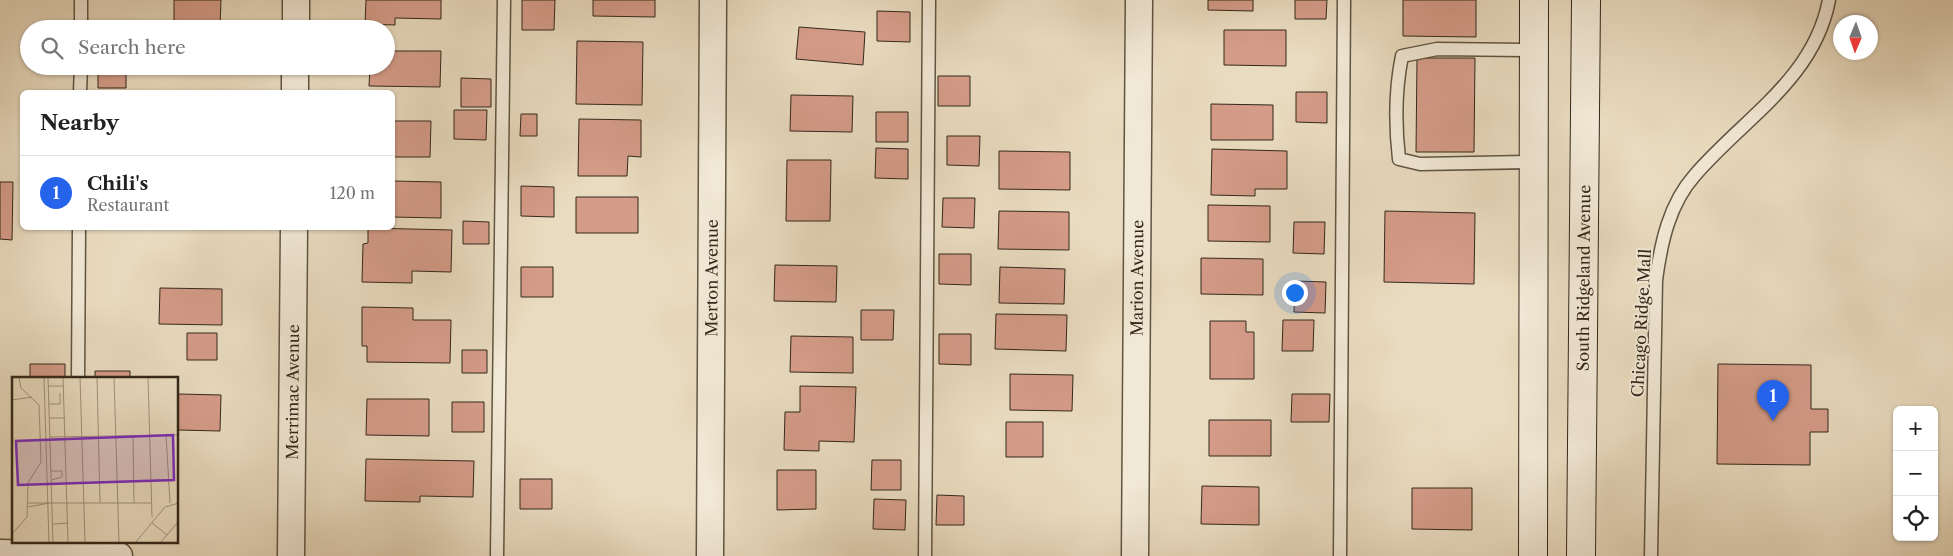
<!DOCTYPE html>
<html lang="en">
<head>
<meta charset="utf-8">
<style>
	:root { --surface:#fff; --page:#f6f6f6; --text:#222; --muted:#767676; --line:#e0e0e0; --accent:#2563eb }
	body { margin:0; font-family:"Libre Caslon Text",serif; background:var(--page); color:var(--text) }
	.controls { position:absolute; right:15px; bottom:15px; display:grid; overflow:hidden; border-radius:8px; box-shadow:0 1px 4px #0004 }
	.controls button { width:45px; height:45px; display:grid; place-items:center; padding:0; border:0; border-bottom:1px solid var(--line); background:var(--surface); color:var(--text); font:25px sans-serif }
	.compass { position:absolute; left:1833px; top:15px; width:45px; height:45px; border-radius:50%; background:var(--surface); box-shadow:0 1px 4px #0004; rotate:182deg }
	.you { position:absolute; left:1294px; top:292px; width:18px; height:18px; margin:-12px; border:4px solid #fff; border-radius:50%; background:#1a73e8; box-shadow:0 0 0 8px #1a73e833 }
	.badge { display:grid; place-items:center; width:32px; height:32px; border-radius:50%; background:var(--accent); color:#fff; font-size:16px; font-weight:700 }
	.pin { position:absolute; translate:-50% -41px; filter:drop-shadow(0 1px 2px #0008) }
	.pin::after { content:''; position:absolute; top:26px; width:18px; height:15px; background:inherit; clip-path:polygon(0 0,100% 0,50% 100%) }
	.list { margin:0; padding:0; list-style:none }
	h2 { display:flex; justify-content:space-between; align-items:center; height:65px; margin:0; padding:0 20px; font-size:21px }
	h2 small { font-size:16px; font-weight:400; color:var(--muted) }
	.list li { display:grid; grid-template-columns:32px 1fr auto; gap:15px; align-items:center; box-sizing:border-box; height:75px; padding:0 20px; border-top:1px solid var(--line) }
	.list b { display:block; font-size:19px; white-space:nowrap }
	.list p { margin:0; font-size:16px; white-space:nowrap; color:var(--muted) }
	.list em { font-size:16px; font-style:normal; color:var(--muted) }
	.icon { flex:none; width:28px; height:28px; fill:none; stroke:currentColor; stroke-width:2; stroke-linecap:round; stroke-linejoin:round }
	.map { position:relative; flex:none; width:1953px; height:556px; overflow:hidden }
	.search { position:absolute; background:var(--surface); box-shadow:0 1px 4px #0004; left:20px; top:20px; width:375px; height:55px; display:flex; align-items:center; gap:12px; box-sizing:border-box; padding:0 18px; border-radius:28px; color:var(--muted); font-size:19px }
	.panel { position:absolute; background:var(--surface); box-shadow:0 1px 4px #0004; left:20px; top:90px; width:375px; height:140px; border-radius:8px }
	.map>svg:first-child { display:block }
	.building { fill:#d59c89; stroke:#33281a }
	.lines { fill:none; stroke-linecap:round; stroke-linejoin:round }
	.lane-casing { stroke:#605543; stroke-width:15 }
	.street-casing { stroke:#605543; stroke-width:29 }
	.secondary-casing { stroke:#33281a; stroke-width:30 }
	.lane { stroke:#f1e8d5; stroke-width:12 }
	.street { stroke:#f1e8d5; stroke-width:26 }
	.secondary { stroke:#f1e8d5; stroke-width:28 }
	.labels { text-anchor:middle; stroke-width:4; stroke-linejoin:round; paint-order:stroke }
	.street-label { font-size:16px; fill:#33281a; stroke:#f1e8d5 }
	.inset-road { fill:none; stroke:#a0937d; stroke-width:1 }
	.view { fill:#7b2cbf; fill-opacity:0.15; stroke:#7b2cbf; stroke-width:2.5 }
	.inset-edge { fill:none; stroke:#33281a; stroke-width:2.5 }
</style>
</head>
<body>
<div class="map">
<svg width="1953" height="556" viewBox="0 0 1953 556">
	<rect width="100%" height="100%" fill="#e9dbbf"/>
	<filter id="stains"><feTurbulence type="fractalNoise" baseFrequency=".004" numOctaves="4"/><feColorMatrix values="0 0 0 0 .2 0 0 0 0 .09 0 0 0 0 .02 0 0 0 .5 -.17"/></filter>
	<radialGradient id="worn" r=".72"><stop offset=".6" stop-color="#630" stop-opacity="0"/><stop offset="1" stop-color="#630" stop-opacity=".3"/></radialGradient>
	<path class="building" d="M174 0H221L220 29H174Z
		M366 0H441V19L395 18V25L365 24Z
		M522 0H555L554 30H522Z
		M593 0H655V17L593 16Z
		M1208 0H1253V11L1208 10Z
		M1295 0H1327L1326 19H1295Z
		M1403 0H1476V37L1403 36Z
		M877 11 910 12V42L877 41Z
		M35 24 65 25V29H35Z
		M799 27 865 32 863 65 796 59Z
		M1224 30H1286V66L1224 65Z
		M577 41 643 42 642 105 576 104Z
		M386 51H441L440 87 369 86 370 66H386Z
		M1417 58H1475L1474 152H1416Z
		M98 67H126V88H98Z
		M938 76H970V106H938Z
		M461 78 491 79V107H461Z
		M1296 92H1327V123L1296 122Z
		M791 95 853 96 852 132 790 131Z
		M1211 104 1273 105V140H1211Z
		M454 110H487L486 140 454 139Z
		M876 112H908V142H876Z
		M521 114H537V136H520Z
		M579 119 641 120V157L628 156 627 176H578Z
		M392 121H431L430 157H392Z
		M947 136H980L979 166 947 165Z
		M876 148 908 149V179L875 178Z
		M1212 149 1287 151V189H1255V196L1211 195Z
		M999 151 1070 152V190L999 189Z
		M787 160H831L830 221H786Z
		M392 181 441 182V218L392 217Z
		M0 182H13L12 240 0 239Z
		M521 186 554 187V217L521 216Z
		M576 197H638V233H576Z
		M943 198H975L974 228 942 227Z
		M1208 205 1270 206V242L1208 241Z
		M999 211 1069 212V250L998 249Z
		M1385 211 1475 213 1474 284 1384 282Z
		M463 221 489 222V244H463Z
		M1294 222H1325L1324 254 1293 253Z
		M368 228 452 230 451 272 412 271V283L362 282 363 244 368 243Z
		M939 254H971V285L939 284Z
		M1201 258 1263 259V295L1201 294Z
		M775 265 837 266 836 302 774 301Z
		M521 267H553V297H521Z
		M1000 267 1065 269 1064 304 999 303Z
		M1295 281 1326 282 1325 313 1294 312Z
		M160 288 222 289V325L159 324Z
		M362 307 413 308V320H451L450 363 367 362V346H362Z
		M861 310H894L893 340H861Z
		M996 314 1067 315 1066 351 995 349Z
		M1283 320H1314L1313 351H1282Z
		M1210 321H1246V332H1254V379H1210Z
		M187 333H217V360H187Z
		M939 334H971V365L939 364Z
		M791 336 853 337V373L790 372Z
		M462 350H487V373H462Z
		M30 364H65V378H30Z
		M1718 364 1811 365V409H1828V432H1810V465L1717 464Z
		M95 371H130V378H95Z
		M1010 374 1073 375 1072 411 1010 410Z
		M800 386 856 387 854 442 819 441V451L784 450 785 412H800Z
		M178 394 221 395 220 431 178 430Z
		M1292 394H1330L1329 422H1291Z
		M367 399H429V436L366 435Z
		M452 402H484V432H452Z
		M1209 420H1271V456H1209Z
		M1006 422H1043V457H1006Z
		M366 459 474 461 473 497 420 496V502L365 501Z
		M872 460H901V490H871Z
		M777 470H816V509L777 510Z
		M520 479H552V509H520Z
		M1202 486 1259 487V525L1201 524Z
		M1412 488H1472V530L1412 529Z
		M937 495 964 496V525H936Z
		M874 499 906 500 905 530 873 529Z"/>
	<g class="lines">
		<g class="lane-casing">
			<path id="lane" d="M81 29V0
				M80 92 81 66
				M1533 162 1420 164 1399 159C1395 124 1395 90 1402 56L1437 49 1533 50
				M78 378 79 228
				M497 556 504 0
				M925 556 929 0
				M1340 556 1344 0
				M1651 556 1656 280C1661 243 1669 204 1695 175 1744 118 1814 79 1829 0"/>
		</g>
		<g class="street-casing">
			<g id="street">
				<path d="M296 29V0"/>
				<path d="M295 92V66"/>
				<path d="M0 553 119 556"/>
				<path id="s1" d="M291 556 294 228"/>
				<path id="s2" d="M710 556 713 0"/>
				<path id="s3" d="M1135 556 1139 0"/>
			</g>
		</g>
		<g class="secondary-casing">
			<g id="secondary">
				<path d="M1533 556 1534 0"/>
				<path id="s4" d="M1581 556 1586 0"/>
			</g>
		</g>
		<use href="#lane" class="lane"/>
		<use href="#street" class="street"/>
		<use href="#secondary" class="secondary"/>
	</g>
	<g class="labels">
		<g class="street-label">
			<text dy="6" stroke="none"><textPath href="#s2" startOffset="278">Merton Avenue</textPath></text>
			<text dy="6" stroke="none"><textPath href="#s3" startOffset="278">Marion Avenue</textPath></text>
			<text dy="6" stroke="none"><textPath href="#s4" startOffset="278">South Ridgeland Avenue</textPath></text>
			<text transform="translate(1641 323) rotate(-87)" y="6">Chicago Ridge Mall</text>
			<text dy="6" stroke="none"><textPath href="#s1" startOffset="164">Merrimac Avenue</textPath></text>
		</g>
	</g>
	<g transform="translate(12 377)">
		<rect width="166" height="166" fill="#e9dbbf"/>
		<path class="inset-road" d="M32 0 37 166M36 0 41 166M51 0 56 166M68 0 73 166M85 0 88 126M102 0 107 166M136 0 140 140M36 9H52M0 23 20 20M37 27H48V16M0 39V60M37 41H53M154 58 158 126M121 59 122 126M37 60 167 58M39 94H50V100L39 103M16 126H139M16 130 37 126M140 146 155 158M41 147 56 146M0 157 15 140 16 106 29 85 27 28 9 11 7 0M123 166 153 130 167 126M148 166 167 144"/>
		<path class="view" d="M161 58 162 103 6 108 4 64Z"/>
		<rect width="166" height="166" class="inset-edge"/>
	</g>
	<rect width="100%" height="100%" filter="url(#stains)"/>
	<rect width="100%" height="100%" fill="url(#worn)"/>
</svg>
<div class="controls">
<button>+</button>
<button>−</button>
<button><svg class="icon" aria-label="locate" viewBox="0 0 24 24"><circle cx="12" cy="12" r="6"/><path d="M12 2v4M12 18v4M2 12h4M18 12h4"/></svg></button>
</div>
<svg class="compass" viewBox="-18 -18 36 36"><path d="M0-13l5 13h-10z" fill="#e53935"/><path d="M0 13l5-13h-10z" fill="#767676"/></svg>
<div class="you"></div>
<div class="pin badge" style="left:1773px;top:421px">1</div>
<div class="search"><svg class="icon" aria-label="search" viewBox="0 0 24 24"><circle cx="10" cy="10" r="6"/><path d="M15 15l6 6"/></svg>Search here</div>
<section class="panel">
<h2>Nearby<small></small></h2>
<ul class="list">
<li><span class="badge">1</span><div><b>Chili's</b><p>Restaurant</p></div><em>120 m</em></li>
</ul>
</section>
</div>
</body>
</html>
